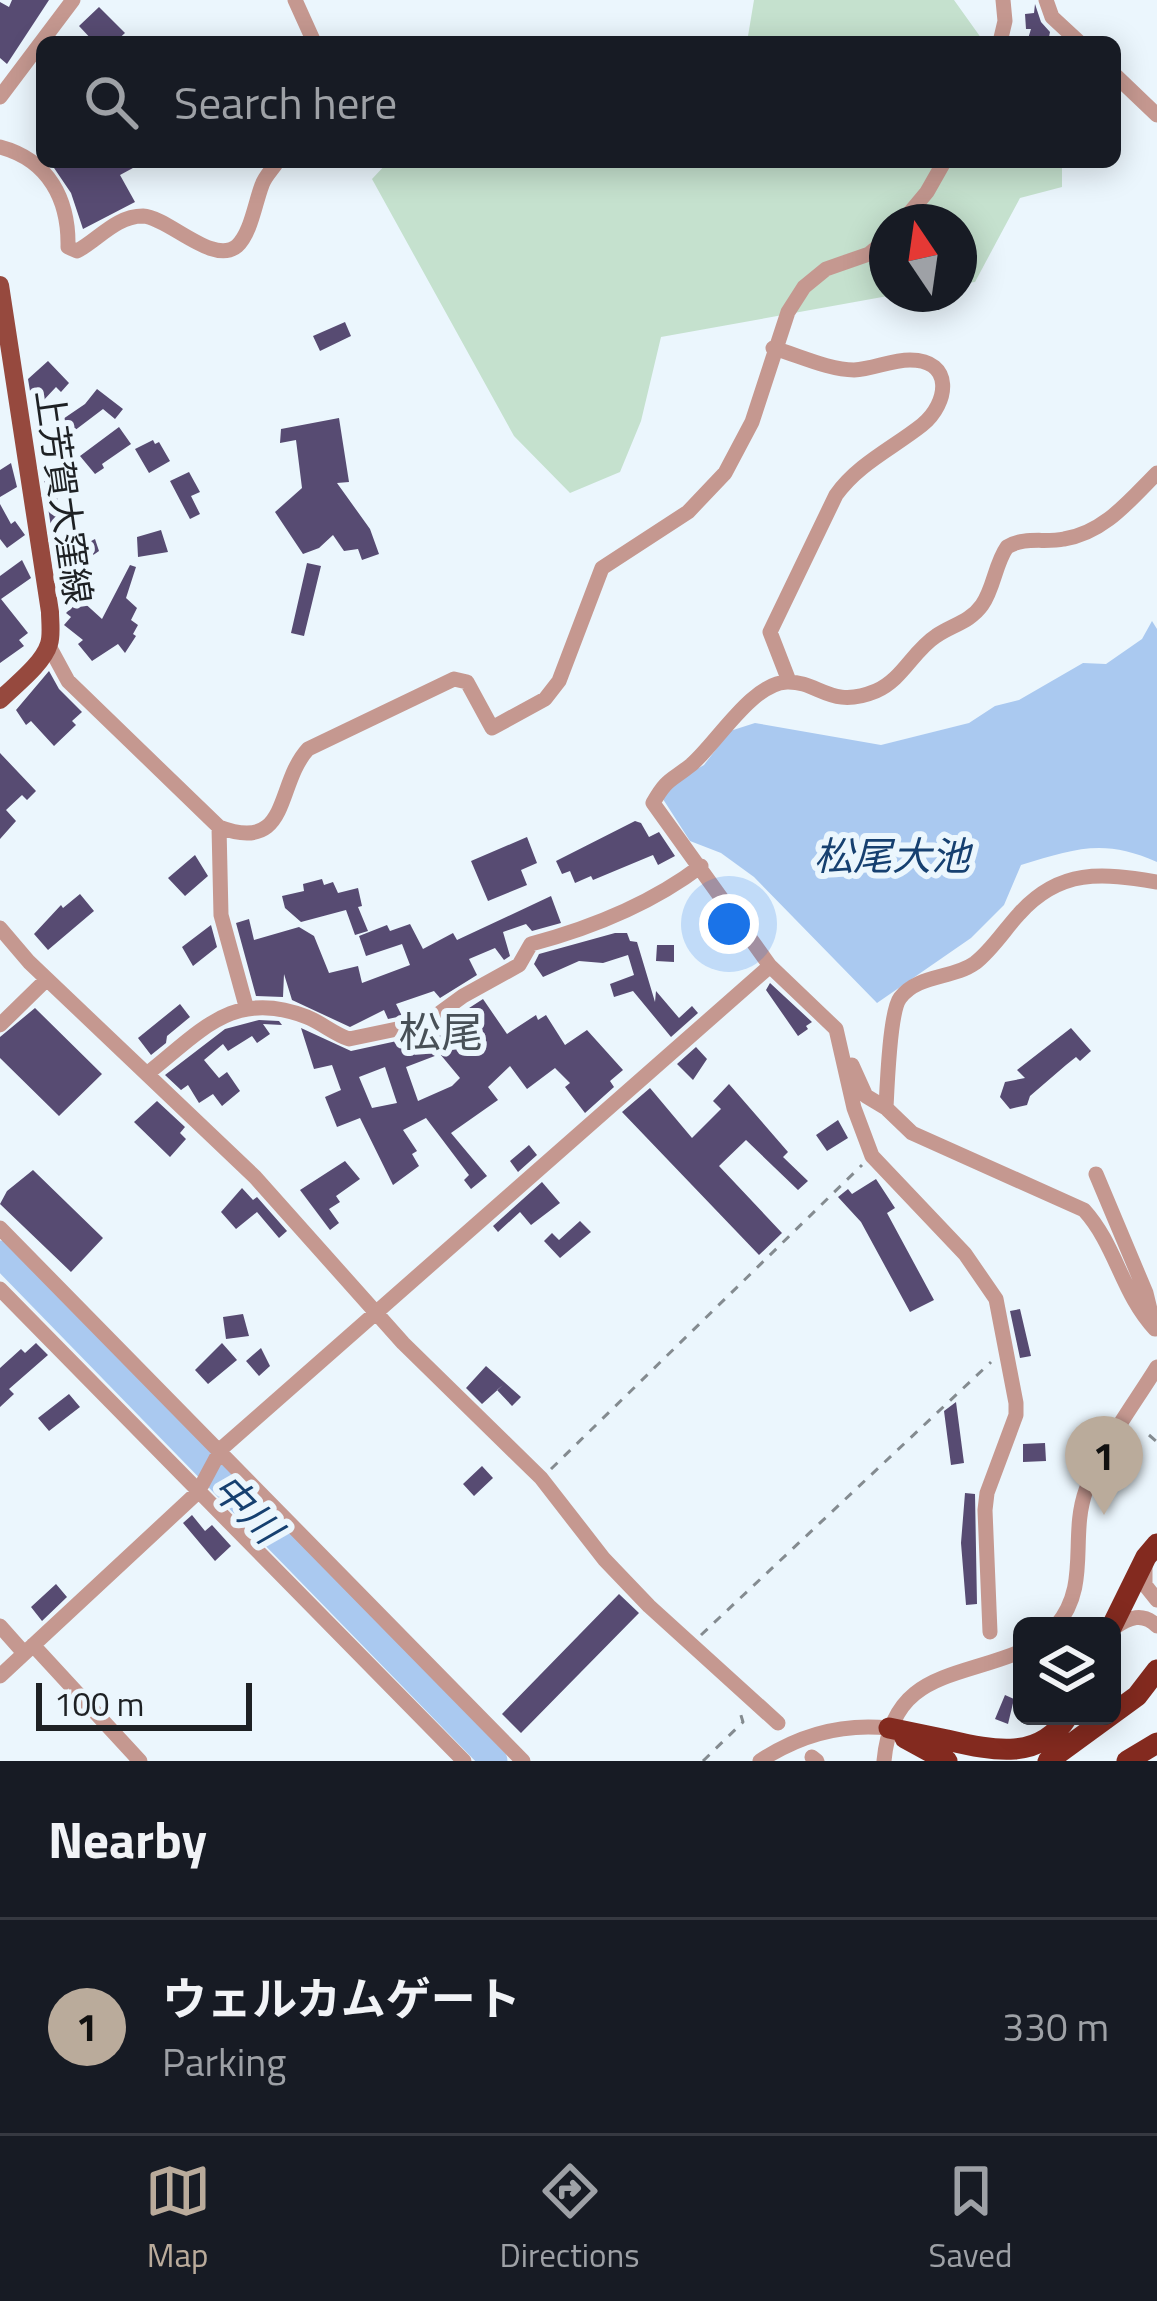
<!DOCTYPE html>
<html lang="en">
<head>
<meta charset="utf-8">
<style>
	:root { --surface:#171b24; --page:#20242c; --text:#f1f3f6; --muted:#9ea1a6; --line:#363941; --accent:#baab9b }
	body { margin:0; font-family:"Titillium Web","Noto Sans JP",sans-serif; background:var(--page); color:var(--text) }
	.controls { position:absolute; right:36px; bottom:36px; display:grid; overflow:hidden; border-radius:18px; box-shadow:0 6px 30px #0003 }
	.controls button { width:108px; height:108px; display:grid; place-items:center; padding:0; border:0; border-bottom:3px solid var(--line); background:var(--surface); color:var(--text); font:60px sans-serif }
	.compass { position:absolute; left:869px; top:204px; width:108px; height:108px; border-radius:50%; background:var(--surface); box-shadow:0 6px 30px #0003; rotate:347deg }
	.scale { position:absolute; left:36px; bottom:30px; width:216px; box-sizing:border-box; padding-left:12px; border:6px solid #1e2124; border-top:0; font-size:33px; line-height:42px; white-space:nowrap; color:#1e2124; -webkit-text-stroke:9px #ebf6fd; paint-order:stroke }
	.you { position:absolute; left:729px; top:924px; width:42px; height:42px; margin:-30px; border:9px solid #fff; border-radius:50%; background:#1a73e8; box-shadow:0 0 0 18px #1a73e833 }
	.badge { display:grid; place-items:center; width:78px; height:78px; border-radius:50%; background:var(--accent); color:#111; font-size:39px; font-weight:700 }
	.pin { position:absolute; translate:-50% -99px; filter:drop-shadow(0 3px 6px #0008) }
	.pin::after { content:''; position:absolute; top:63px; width:42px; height:36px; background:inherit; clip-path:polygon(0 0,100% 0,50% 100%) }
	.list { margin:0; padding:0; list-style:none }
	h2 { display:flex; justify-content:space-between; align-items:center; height:156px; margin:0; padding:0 48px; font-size:51px }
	h2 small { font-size:39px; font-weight:400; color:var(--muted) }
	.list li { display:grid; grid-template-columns:78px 1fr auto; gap:36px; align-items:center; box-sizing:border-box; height:216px; padding:0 48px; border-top:3px solid var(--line) }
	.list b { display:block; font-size:45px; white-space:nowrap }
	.list p { margin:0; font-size:39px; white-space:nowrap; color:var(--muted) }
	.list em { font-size:39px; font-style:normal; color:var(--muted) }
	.icon { flex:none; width:66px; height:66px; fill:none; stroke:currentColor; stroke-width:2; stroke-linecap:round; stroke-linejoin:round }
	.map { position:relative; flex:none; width:1157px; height:1761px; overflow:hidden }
	.search { position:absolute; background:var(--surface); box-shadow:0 6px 30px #0003; left:36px; right:36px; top:36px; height:132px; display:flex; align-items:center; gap:30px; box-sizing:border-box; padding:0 42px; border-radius:18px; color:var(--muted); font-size:45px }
	.sheet { height:372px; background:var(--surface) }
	nav { display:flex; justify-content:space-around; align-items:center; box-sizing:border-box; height:168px; border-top:3px solid var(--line); background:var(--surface); font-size:33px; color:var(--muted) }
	nav a { display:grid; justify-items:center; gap:6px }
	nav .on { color:var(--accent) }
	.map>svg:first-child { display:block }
	.green { fill:#c5e1ce }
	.water { fill:#aac9f0 }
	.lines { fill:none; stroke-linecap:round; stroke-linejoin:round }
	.river { stroke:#aac9f0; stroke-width:27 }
	.building { fill:#574b72; fill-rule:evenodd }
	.path { stroke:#848b90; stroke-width:3; stroke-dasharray:9 9; stroke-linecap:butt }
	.minor { stroke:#c59890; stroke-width:15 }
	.major { stroke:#96493e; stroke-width:18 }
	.highway { stroke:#832a1f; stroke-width:21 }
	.labels { text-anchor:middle; stroke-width:12; stroke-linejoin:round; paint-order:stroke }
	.street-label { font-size:36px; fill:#1e2124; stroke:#ebf6fd }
	.water-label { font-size:39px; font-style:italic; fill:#164070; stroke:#ebf6fd }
	.quarter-label { font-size:42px; fill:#485057; stroke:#ebf6fd }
</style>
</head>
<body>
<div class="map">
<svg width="1157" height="1761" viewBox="0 0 1157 1761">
	<rect width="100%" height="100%" fill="#ebf6fd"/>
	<path class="green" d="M754 0H954L984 42H747Z
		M388 162H1062V187L1020 198 975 282 959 284V222H887V294H899L661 337 641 421 620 472 570 493 514 436 372 179Z"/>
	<path class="water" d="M1152 621 1157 629V862C1103 838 1075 849 1021 865L1004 905 971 938 877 1003 754 877 721 853 690 841 661 796 670 784 704 765 730 731 755 723 881 745 969 723 995 706 1019 700 1083 663 1106 664 1142 639Z"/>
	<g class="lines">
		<path class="river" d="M0 1254 494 1761"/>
	</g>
	<path class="building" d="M12 0H49L7 64 0 58V2L9 7Z
		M1035 4 1041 22 1050 32 1048 42H1027L1031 29H1026L1025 14 1034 13Z
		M99 7 125 33 115 42H94L79 26Z
		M50 162H144L120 175 135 202 83 229 71 193Z
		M345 322 351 336 320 351 313 336Z
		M48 361 69 383 61 392 56 387 42 402 30 391 28 379Z
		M97 389 123 409 115 419 103 409 74 431 63 419 85 404Z
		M339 418 349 482 337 483 370 529 379 554 362 560 358 549 344 551 333 535 319 548 303 554 275 512 302 488 296 440 280 443 281 429Z
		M119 427 131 444 102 464 104 468 95 474 80 456Z
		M153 440 155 444 159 442 170 461 149 473 135 449Z
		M11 463 17 487 0 497V470Z
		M189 472 200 492 191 496 200 514 190 519 170 481Z
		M53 475 62 525 51 527 44 481Z
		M0 504 11 524 15 521 25 535 7 548 0 539Z
		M161 530 168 552 138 557 137 537Z
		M95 539 99 551 59 579 56 559Z
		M22 560 31 578 1 599 28 633 19 640 24 646 0 663V576Z
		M307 563 321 566 304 636 291 633Z
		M130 565 136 567 126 598 137 608 131 620 138 625 133 634 136 636 125 653 118 644 92 661 78 644 83 640 64 625 71 617 66 613 80 599 102 619Z
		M49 671 59 689 82 712 72 721 76 725 54 746 31 721 26 725 16 710Z
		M0 753 36 791 27 800 22 795 6 810 16 821 0 839Z
		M635 821 641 823 649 837 659 832 675 856 658 865 653 855 593 880 591 876 575 883 570 871 562 874 556 861Z
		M527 837 537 863 521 870 527 885 488 901 471 861Z
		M195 855 208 876 185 896 168 878Z
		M322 879 324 885 333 882 338 893 358 888 362 906 358 907 368 931 355 935 346 910 301 922 285 908 282 896 304 891 303 884Z
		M80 894 94 911 48 950 34 934 61 905 63 908Z
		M551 896 561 923 532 931 526 924 503 932 510 956 504 960 495 948 469 959 477 975 440 998 434 991 396 1004 402 1016 388 1019 384 1010 350 1027 292 1000 284 974 283 997 256 996 236 923 249 919 254 940 299 927 314 936 329 973 358 966 362 983 410 965 402 944 366 956 359 936 387 925 390 931 410 924 423 949 453 933 457 940Z
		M211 925 217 947 193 966 182 947Z
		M615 933H627L630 941 637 942 655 1002 656 991 679 1018 692 1006 698 1013 671 1037 633 991 614 997 610 984 634 975 628 955 603 963 579 961 543 977 534 964 539 954Z
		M657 945H674V962L656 961Z
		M770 983 812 1022 806 1026 808 1029 798 1036 766 990Z
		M483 999 507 1034 536 1015 538 1020 546 1015 565 1045 587 1030 623 1070 610 1081 614 1087 585 1113 565 1087 570 1083 555 1068 527 1089 510 1066 488 1087 498 1100 451 1133 487 1176 471 1189 464 1180 469 1175 426 1118 403 1130 417 1151 412 1154 419 1166 393 1185 360 1118 337 1127 325 1097 341 1090 332 1065 314 1069 301 1028 351 1051 429 1034ZM440 1054 460 1078 452 1086 418 1101 406 1067ZM385 1067 397 1103 372 1108 359 1077Z
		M180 1004 190 1017 167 1036 166 1043 151 1055 138 1038Z
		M35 1008 102 1074 59 1116 0 1058V1037Z
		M259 1020 279 1021 282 1025 263 1024 270 1034 257 1043 252 1036 228 1051 223 1044 204 1060 219 1078 227 1072 240 1091 222 1106 213 1094 199 1103 188 1085 181 1090 165 1075 225 1029Z
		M1071 1028 1091 1051 1080 1061 1076 1057 1066 1065 1030 1096 1027 1105 1010 1109 1000 1097 1005 1082 1025 1078 1017 1070Z
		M696 1047 707 1059 693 1080 677 1064Z
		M729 1084 788 1152 783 1157 808 1181 798 1190 746 1140 719 1166 782 1233 759 1255 622 1112 650 1088 692 1138 721 1109 713 1101Z
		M157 1101 185 1127 180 1133 186 1139 170 1157 134 1122Z
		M838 1120 848 1138 827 1151 816 1135Z
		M529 1145 537 1155 518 1172 510 1161Z
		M345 1161 360 1179 336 1196 340 1202 329 1209 339 1223 330 1230 300 1190Z
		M33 1170 103 1238 71 1272 0 1204 7 1191Z
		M876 1179 895 1208 887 1213 934 1300 910 1312 861 1222 838 1197 848 1189 852 1194Z
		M542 1182 560 1203 531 1225 520 1212 498 1232 493 1226Z
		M242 1188 253 1200 257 1197 287 1231 279 1238 257 1212 236 1229 221 1212Z
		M580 1221 591 1232 560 1258 544 1241 552 1233 559 1240Z
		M1020 1309 1031 1356 1020 1358 1010 1311Z
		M243 1314 249 1336 226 1339 223 1317Z
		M36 1343 48 1355 9 1389 14 1394 0 1407V1368L21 1349 25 1353Z
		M222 1343 237 1360 208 1384 195 1370Z
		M261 1348 270 1366 259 1376 246 1361Z
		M486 1366 521 1397 512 1406 497 1390 503 1385 482 1404 466 1388Z
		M69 1394 80 1407 49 1431 38 1418Z
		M956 1402 964 1463 951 1465 944 1411Z
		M1045 1443 1046 1461 1023 1462V1444Z
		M482 1466 493 1478 474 1496 463 1484Z
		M965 1493 975 1494 977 1604 966 1605 961 1543Z
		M192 1515 205 1531 212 1525 231 1546 215 1561 183 1523Z
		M56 1584 67 1597 42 1621 31 1607Z
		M619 1594 639 1613 521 1733 502 1714Z
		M1005 1695 1014 1699 1008 1724 995 1719Z"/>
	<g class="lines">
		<path class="path" d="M1149 1435 1157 1442
			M551 1469 862 1165
			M701 1635 991 1362
			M703 1761 743 1722 739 1709"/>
		<path class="minor" d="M295 0 314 42
			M1046 0 1052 17 1079 42
			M1000 42 1005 21 1003 0
			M1115 75 1157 115
			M0 97 73 0
			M0 147C49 160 69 200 68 247L77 251C99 239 116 216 143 216 168 217 213 266 237 246 251 233 255 203 262 185 265 176 272 170 277 162
			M902 222 927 192 944 162
			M773 348C798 355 829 370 854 370 873 369 891 360 910 360 954 360 949 403 922 425 893 448 858 464 836 495L770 632 789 681
			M49 646 68 681 219 827C291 854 275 785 308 749L454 679 467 682 492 728 545 699 559 681 602 568 688 512 725 473 752 422 788 312 804 287 826 269 869 254 887 239
			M219 827 221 915 246 1006
			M0 928 29 962 255 1177 403 1343 541 1478 604 1559 649 1606 778 1723
			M0 1025 47 979
			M852 1065 866 1096 886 1108 912 1133 1084 1210C1116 1245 1122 1294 1155 1329
			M148 1073C201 1031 234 988 307 1017 322 1023 334 1034 349 1039L426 1023 463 996 519 965 531 944C591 928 651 904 701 866
			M886 1108C887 1087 890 1011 900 998 918 974 953 979 975 963 992 950 1005 929 1019 914 1060 868 1102 873 1157 882
			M1096 1174 1146 1293 1153 1322
			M0 1228 523 1761
			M0 1289 464 1761
			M1145 1566V1585L1157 1600
			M0 1626 24 1653
			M1056 1626C1091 1585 1069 1537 1086 1490 1101 1447 1133 1406 1157 1367
			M1114 1628C1129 1617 1143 1612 1157 1626
			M990 1632 985 1510 987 1493 1016 1415V1403L996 1299 965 1254 872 1156 854 1108 836 1029 770 966 653 803C667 778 671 781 691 765 716 744 752 683 787 682 819 681 830 710 876 691 902 680 913 651 936 636 952 625 970 622 982 605 994 588 995 564 1007 547 1025 536 1044 543 1064 539 1104 533 1130 500 1157 473
			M33 1645 140 1761
			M0 1676 198 1492 221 1449 770 966
			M812 1757 817 1761
			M760 1761C799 1735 842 1723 889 1728
			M884 1761C892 1672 956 1679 1022 1651"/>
		<path class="major" d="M0 285 50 612C50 621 52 635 49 644 43 664 15 685 0 700"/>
		<path class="highway" d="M1112 1626 1146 1557 1157 1544
			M889 1728C909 1732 928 1736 947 1740 994 1751 1040 1761 1068 1716
			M905 1738 947 1761
			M1048 1761 1137 1696 1157 1670
			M1127 1761 1157 1743"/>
	</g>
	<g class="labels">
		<g class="street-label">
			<text transform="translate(64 497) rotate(82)" y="13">上芳賀大窪線</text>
		</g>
		<g class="water-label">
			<text x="892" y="870">松尾大池</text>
			<text transform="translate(247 1508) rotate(46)" y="14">中川</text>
		</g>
		<g class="quarter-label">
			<text x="441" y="1047">松尾</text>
		</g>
	</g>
</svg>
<div class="controls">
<button><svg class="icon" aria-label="layers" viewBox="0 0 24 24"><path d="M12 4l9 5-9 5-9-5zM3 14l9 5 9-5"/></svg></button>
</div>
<svg class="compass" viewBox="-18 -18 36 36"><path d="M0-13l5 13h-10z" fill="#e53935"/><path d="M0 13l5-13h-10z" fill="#9ea1a6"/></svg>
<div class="scale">100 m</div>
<div class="you"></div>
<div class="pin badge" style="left:1104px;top:1515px">1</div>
<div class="search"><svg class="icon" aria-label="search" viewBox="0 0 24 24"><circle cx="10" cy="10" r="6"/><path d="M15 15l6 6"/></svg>Search here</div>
</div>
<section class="sheet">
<h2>Nearby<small></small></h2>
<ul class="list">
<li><span class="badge">1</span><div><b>ウェルカムゲート</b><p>Parking</p></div><em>330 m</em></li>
</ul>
</section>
<nav>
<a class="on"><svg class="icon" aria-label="map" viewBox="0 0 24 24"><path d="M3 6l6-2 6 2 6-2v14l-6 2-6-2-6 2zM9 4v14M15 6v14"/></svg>Map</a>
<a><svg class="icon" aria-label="directions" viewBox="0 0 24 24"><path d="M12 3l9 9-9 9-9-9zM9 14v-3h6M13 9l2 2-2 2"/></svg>Directions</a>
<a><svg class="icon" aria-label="saved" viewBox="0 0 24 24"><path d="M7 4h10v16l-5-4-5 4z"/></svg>Saved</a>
</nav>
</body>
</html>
